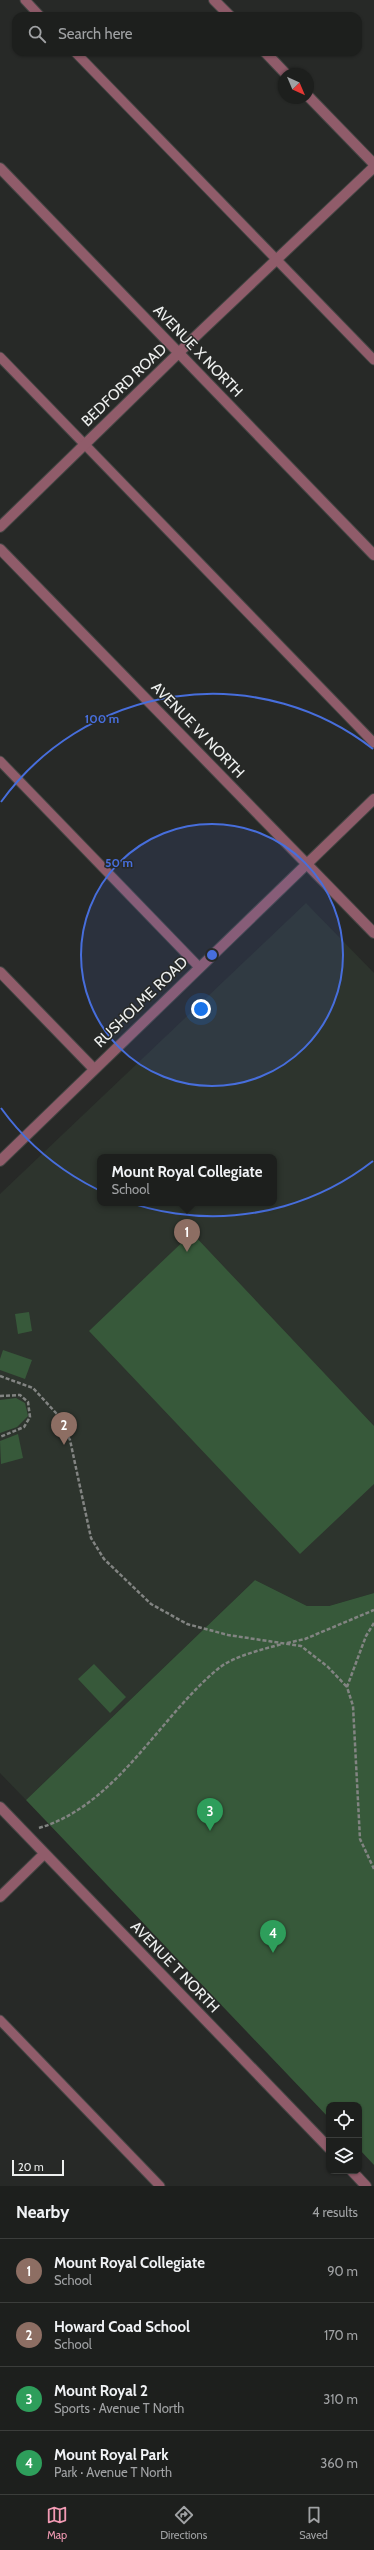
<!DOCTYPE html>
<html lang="en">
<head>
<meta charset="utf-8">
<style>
	:root { --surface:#1d1f1d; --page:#2a2c2a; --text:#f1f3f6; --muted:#a0a2a4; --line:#3b3d3b; --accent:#f19ab3 }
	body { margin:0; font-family:Cabin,sans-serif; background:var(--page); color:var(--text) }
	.controls { position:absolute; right:12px; bottom:12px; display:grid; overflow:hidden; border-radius:8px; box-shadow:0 1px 3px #0004 }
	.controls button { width:36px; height:36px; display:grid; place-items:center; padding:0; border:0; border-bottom:1px solid var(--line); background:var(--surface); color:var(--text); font:20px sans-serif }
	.compass { position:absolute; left:278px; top:68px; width:36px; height:36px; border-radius:50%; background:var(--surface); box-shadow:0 1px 3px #0004; rotate:136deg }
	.scale { position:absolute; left:12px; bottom:10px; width:52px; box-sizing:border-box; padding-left:4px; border:2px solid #edefee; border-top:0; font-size:11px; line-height:14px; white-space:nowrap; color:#edefee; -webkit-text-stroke:3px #272927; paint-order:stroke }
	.you { position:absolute; left:201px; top:1009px; width:14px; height:14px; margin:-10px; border:3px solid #fff; border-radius:50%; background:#1a73e8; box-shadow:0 0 0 6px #1a73e833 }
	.badge { display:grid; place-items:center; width:26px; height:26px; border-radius:50%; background:var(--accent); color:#fff; font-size:13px; font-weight:700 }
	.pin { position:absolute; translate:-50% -33px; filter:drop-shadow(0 1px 2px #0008) }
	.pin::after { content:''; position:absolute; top:21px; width:14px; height:12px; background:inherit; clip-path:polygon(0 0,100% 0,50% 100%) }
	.popup { position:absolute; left:97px; top:1154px; width:180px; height:52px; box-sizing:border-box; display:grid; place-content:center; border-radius:8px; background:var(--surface); filter:drop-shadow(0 1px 3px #0005); font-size:13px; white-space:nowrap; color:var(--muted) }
	.popup b { font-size:15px; color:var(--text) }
	.popup::after { content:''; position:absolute; left:50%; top:100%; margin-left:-8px; border:8px solid transparent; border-top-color:var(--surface) }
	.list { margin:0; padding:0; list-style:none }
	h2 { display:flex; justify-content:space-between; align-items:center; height:52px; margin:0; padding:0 16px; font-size:17px }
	h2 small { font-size:13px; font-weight:400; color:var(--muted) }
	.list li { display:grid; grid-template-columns:26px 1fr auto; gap:12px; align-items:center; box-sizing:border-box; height:64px; padding:0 16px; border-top:1px solid var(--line) }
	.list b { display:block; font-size:15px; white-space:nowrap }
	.list p { margin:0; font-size:13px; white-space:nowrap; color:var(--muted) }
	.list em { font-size:13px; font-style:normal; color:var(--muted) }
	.icon { flex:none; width:22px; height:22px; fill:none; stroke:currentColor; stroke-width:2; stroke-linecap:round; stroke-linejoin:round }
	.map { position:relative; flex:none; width:374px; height:2186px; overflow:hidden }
	.search { position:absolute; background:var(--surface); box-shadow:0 1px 3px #0004; left:12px; right:12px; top:12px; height:44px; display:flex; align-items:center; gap:10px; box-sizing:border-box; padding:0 14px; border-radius:12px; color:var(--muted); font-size:15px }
	.sheet { height:308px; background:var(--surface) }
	nav { display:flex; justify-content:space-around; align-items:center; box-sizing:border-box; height:56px; border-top:1px solid var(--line); background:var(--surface); font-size:11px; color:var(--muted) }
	nav a { display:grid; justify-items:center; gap:2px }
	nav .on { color:var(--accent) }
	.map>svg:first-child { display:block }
	.built { fill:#2d342d; fill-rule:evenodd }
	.park { fill:#37593a }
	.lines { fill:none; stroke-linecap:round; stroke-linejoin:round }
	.service-casing { stroke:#434543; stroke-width:11 }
	.minor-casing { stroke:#434543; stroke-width:12 }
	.tertiary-casing { stroke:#434543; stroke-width:12 }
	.path { stroke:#828482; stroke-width:2.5; stroke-dasharray:4 2; stroke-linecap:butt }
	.service { stroke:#905c6a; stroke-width:9 }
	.minor { stroke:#905c6a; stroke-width:10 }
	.tertiary { stroke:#905c6a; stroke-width:10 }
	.ring { fill:none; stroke:#476edc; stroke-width:2 }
	.labels { text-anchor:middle; stroke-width:3; stroke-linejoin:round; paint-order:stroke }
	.street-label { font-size:15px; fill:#edefee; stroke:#272927 }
	.centre { fill:#476edc; stroke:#272927; stroke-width:2 }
	.ring-label { font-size:12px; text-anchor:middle; font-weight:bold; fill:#476edc; stroke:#272927; stroke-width:3; stroke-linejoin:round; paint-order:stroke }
</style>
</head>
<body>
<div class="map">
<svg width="374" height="2186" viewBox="0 0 374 2186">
	<rect width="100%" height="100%" fill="#272927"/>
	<path class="built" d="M306 903 374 973V1593L329 1606H307L255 1580 26 1800 0 1773V1194ZM100 1157H274V1203H100Z"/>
	<path class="park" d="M192 1233 374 1426V1484L300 1554 89 1331Z
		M29 1312 32 1331 18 1334 15 1314Z
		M3 1350 32 1360 25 1379 0 1370V1359Z
		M16 1398 25 1403 28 1416 17 1427 0 1433V1400Z
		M18 1434 23 1458 1 1464 0 1441Z
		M255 1580 307 1606H329L374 1593V2165L359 2149V2105H329V2118L26 1800Z
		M94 1664 126 1697 110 1713 78 1679Z"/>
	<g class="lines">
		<g class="service-casing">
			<path id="service" d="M25 0 40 16
				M75 52 374 360
				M0 357 374 743
				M0 761 199 967
				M0 2020 160 2186"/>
		</g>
		<g class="minor-casing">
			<path id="minor" d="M214 0 230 16
				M265 52 286 74
				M308 96 374 164
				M0 168 374 555
				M0 527 197 335 374 167
				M0 972 94 1069
				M0 1161 374 799
				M0 1807 329 2148
				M0 1897 44 1854
				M352 2171 366 2186"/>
		</g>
		<g class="tertiary-casing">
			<path id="tertiary" d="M0 549 374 933"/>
		</g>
		<path class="path" d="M0 1376 33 1388 56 1413 70 1440 91 1538 104 1559 151 1604 187 1624 228 1635 301 1646 328 1667 347 1687
			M0 1396 20 1395 28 1402 30 1417 24 1427 0 1437
			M374 1623 366 1636 347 1687 353 1706 360 1839 374 1869
			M287 1643 305 1639 374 1610
			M39 1828C117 1805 159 1717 219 1668 234 1656 264 1649 282 1644"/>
		<use href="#service" class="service"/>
		<use href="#minor" class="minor"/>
		<use href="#tertiary" class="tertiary"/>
	</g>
	<circle cx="212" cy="955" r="131" fill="#476edc" fill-opacity=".12"/>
	<g class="ring">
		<circle cx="212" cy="955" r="131"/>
		<path d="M373 1161A261 261 0 0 1 1 1108M1 802A261 261 0 0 1 373 749"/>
	</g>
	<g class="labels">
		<g class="street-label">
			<text transform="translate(198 351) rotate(46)" y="5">AVENUE X NORTH</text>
			<text transform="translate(124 385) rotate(-44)" y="5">BEDFORD ROAD</text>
			<text transform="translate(198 730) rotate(46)" y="5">AVENUE W NORTH</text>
			<text transform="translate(141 1002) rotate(-44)" y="5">RUSHOLME ROAD</text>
			<text transform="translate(175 1967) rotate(46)" y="5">AVENUE T NORTH</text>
		</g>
	</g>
	<circle cx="212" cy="955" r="6" class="centre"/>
	<g class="ring-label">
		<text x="102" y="723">100 m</text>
		<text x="119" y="867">50 m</text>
	</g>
</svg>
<div class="controls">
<button><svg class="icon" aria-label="locate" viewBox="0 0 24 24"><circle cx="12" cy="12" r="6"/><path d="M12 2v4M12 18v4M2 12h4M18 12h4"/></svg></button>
<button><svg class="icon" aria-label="layers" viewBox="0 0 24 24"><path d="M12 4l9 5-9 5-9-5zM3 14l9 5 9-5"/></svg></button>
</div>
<svg class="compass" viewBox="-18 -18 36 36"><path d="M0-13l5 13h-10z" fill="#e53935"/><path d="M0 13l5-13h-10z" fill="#a0a2a4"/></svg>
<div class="scale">20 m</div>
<div class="you"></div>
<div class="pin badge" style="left:187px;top:1252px;background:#8d6e63">1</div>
<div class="popup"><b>Mount Royal Collegiate</b>School</div>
<div class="pin badge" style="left:64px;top:1445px;background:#8d6e63">2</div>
<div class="pin badge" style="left:210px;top:1831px;background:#2e9e5b">3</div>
<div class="pin badge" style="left:273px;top:1953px;background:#2e9e5b">4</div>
<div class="search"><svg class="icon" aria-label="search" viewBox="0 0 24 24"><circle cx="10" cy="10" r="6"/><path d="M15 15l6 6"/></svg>Search here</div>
</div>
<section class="sheet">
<h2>Nearby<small>4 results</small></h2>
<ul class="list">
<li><span class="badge" style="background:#8d6e63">1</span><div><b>Mount Royal Collegiate</b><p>School</p></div><em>90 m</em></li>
<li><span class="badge" style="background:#8d6e63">2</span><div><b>Howard Coad School</b><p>School</p></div><em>170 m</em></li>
<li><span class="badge" style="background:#2e9e5b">3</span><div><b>Mount Royal 2</b><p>Sports · Avenue T North</p></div><em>310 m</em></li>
<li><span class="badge" style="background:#2e9e5b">4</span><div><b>Mount Royal Park</b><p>Park · Avenue T North</p></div><em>360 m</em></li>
</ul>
</section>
<nav>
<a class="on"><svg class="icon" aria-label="map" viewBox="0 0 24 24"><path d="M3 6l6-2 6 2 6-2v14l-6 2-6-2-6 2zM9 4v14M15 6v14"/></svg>Map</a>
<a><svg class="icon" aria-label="directions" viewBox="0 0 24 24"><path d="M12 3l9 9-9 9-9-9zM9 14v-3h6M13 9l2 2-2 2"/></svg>Directions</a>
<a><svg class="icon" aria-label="saved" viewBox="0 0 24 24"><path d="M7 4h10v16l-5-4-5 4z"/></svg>Saved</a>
</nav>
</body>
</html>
